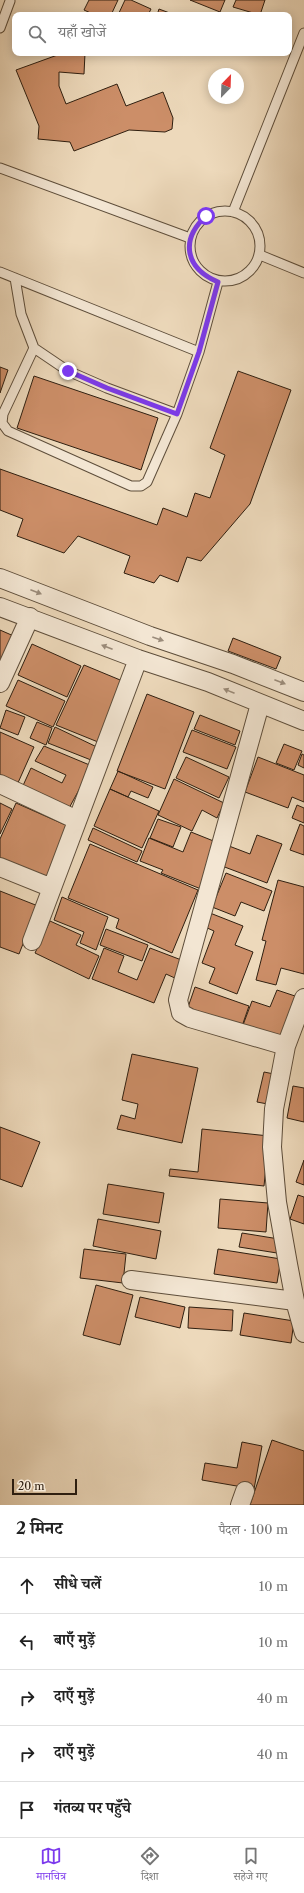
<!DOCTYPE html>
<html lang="hi">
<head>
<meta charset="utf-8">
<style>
	:root { --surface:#fff; --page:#f6f6f6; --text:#222; --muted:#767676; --line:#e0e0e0; --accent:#7c3aed }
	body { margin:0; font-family:"Libre Caslon Text","Noto Serif Devanagari",serif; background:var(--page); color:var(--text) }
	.compass { position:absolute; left:208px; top:68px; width:36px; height:36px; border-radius:50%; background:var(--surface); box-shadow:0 2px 10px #0003; rotate:23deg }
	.scale { position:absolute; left:12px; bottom:10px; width:65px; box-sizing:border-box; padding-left:4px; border:2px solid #2f1f10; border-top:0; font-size:11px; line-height:14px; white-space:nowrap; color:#2f1f10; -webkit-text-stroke:3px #f3e6d3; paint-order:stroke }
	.stop { position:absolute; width:12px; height:12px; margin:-9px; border:3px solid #7c3aed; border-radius:50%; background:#fff }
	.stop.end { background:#7c3aed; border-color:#fff; box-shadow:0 1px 4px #0008 }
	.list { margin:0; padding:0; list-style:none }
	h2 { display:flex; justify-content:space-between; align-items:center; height:52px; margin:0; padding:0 16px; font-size:17px }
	h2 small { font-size:13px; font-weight:400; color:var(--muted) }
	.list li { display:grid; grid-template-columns:26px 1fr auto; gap:12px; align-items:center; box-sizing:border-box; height:56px; padding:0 16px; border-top:1px solid var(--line) }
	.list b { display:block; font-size:15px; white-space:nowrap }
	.list em { font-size:13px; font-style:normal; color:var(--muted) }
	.icon { flex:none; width:22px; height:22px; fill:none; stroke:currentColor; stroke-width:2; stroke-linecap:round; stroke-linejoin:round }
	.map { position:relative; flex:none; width:304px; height:1505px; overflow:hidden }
	.search { position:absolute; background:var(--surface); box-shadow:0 2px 10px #0003; left:12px; right:12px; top:12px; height:44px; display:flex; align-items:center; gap:10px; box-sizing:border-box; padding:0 14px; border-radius:8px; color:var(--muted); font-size:15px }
	.sheet { height:332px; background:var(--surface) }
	nav { display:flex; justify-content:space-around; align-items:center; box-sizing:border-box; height:56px; border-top:1px solid var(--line); background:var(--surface); font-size:11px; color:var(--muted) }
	nav a { display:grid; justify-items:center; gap:2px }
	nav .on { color:var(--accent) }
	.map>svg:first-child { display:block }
	.building { fill:#cc8e68; stroke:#2f1f10 }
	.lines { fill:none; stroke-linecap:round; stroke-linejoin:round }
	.service-casing { stroke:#5e4e3b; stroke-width:11 }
	.minor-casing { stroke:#5e4e3b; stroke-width:20 }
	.service { stroke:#f3e6d3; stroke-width:9 }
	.minor { stroke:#f3e6d3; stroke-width:18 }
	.oneway { fill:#9b8c7b }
	.route { stroke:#7c3aed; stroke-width:5 }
</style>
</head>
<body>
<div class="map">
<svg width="304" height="1505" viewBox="0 0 304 1505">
	<rect width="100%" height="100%" fill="#edd9bb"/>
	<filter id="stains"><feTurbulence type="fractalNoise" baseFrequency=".005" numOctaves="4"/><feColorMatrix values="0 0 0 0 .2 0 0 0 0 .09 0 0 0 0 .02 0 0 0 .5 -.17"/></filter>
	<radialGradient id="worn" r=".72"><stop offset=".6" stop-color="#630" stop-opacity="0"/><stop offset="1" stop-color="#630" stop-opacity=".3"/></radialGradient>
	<path class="building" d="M89 0H118L111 15H95L84 10Z
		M125 0H131L151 9 148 15H118Z
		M190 0H225L220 12Z
		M236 0H265L260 15 233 7Z
		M159 9 175 15H157Z
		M63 53H85L84 74 59 72V86L66 104 117 84 126 106 163 92 173 118 172 129 165 132 129 130 74 151 70 142 38 139 39 126 16 70Z
		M0 367 8 370 0 393Z
		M238 371 291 390 250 504 201 561 187 557 178 582 160 575 154 583 124 573 130 556 78 536 64 553 17 536 23 519 0 510V469L157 525 163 508 187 517 195 493 210 498 225 455 210 448Z
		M34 376 158 418 141 470 17 428Z
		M0 630 16 637 0 671Z
		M233 638 281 657 276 669 228 651Z
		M32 644 81 666 67 697 18 675Z
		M84 665 125 682 98 742 56 725Z
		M18 680 65 701 53 727 6 706Z
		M147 694 194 712 165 789 117 771Z
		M6 710 25 717 18 735 0 728Z
		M200 715 240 731 235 745 194 729Z
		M37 722 52 728 46 745 30 738Z
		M55 727 99 748 91 760 48 743Z
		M192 730 236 747 227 769 183 752Z
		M0 732 34 747 17 785 0 777Z
		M284 744 302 751 294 770 276 763Z
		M44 746 92 766 68 810 21 790 31 768 62 783 66 775 35 761Z
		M302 754 304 755V768L298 765Z
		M186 757 229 777 219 798 176 778Z
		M258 757 304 775V802L292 797 288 808 245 792Z
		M118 771 153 787 148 798 131 791 128 797 110 789Z
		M174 779 224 803 217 818 202 810 192 831 158 815Z
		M110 789 159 811 142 848 94 826Z
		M0 803 12 809 0 834Z
		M16 803 70 827 46 881 0 860V839Z
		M297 805 304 808V823L292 818Z
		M158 819 181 827 173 847 150 838Z
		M300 824 304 826V855L290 850Z
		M93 828 142 851 137 862 88 840Z
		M191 832 216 842 206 865 210 866 201 889 161 873 163 870 140 861 149 838 183 852Z
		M257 835 282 844 267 883 222 866 229 846 250 854Z
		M90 844 198 890 172 953 116 928 119 919 68 898Z
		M226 873 272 891 264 911 241 902 235 916 212 907Z
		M278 880 304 887V974L281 968 276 985 256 980 266 941 262 940Z
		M0 891 38 906 19 954 0 947Z
		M62 897 108 917 96 950 80 943 84 932 54 920Z
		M210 913 243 926 235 945 253 952 237 994 209 983 215 968 202 963 214 931 205 927Z
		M50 921 81 935 76 945 99 956 89 979 35 953Z
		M106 929 148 945 142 961 100 945Z
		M104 948 124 956 118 972 137 980 150 948 184 961 177 979 166 974 154 1003 92 979Z
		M195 987 249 1006 240 1032 186 1013Z
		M277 990 298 997 283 1039 243 1025 252 1001 270 1007Z
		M132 1054 198 1068 182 1143 117 1129 121 1115 135 1119 138 1104 122 1100Z
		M264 1072 279 1075 273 1105 257 1102Z
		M293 1086 304 1088V1122L287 1118Z
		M0 1127 40 1142 22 1187 0 1179Z
		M202 1129 269 1136 264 1186 169 1176 170 1169 198 1172Z
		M304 1160V1185L296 1182Z
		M108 1184 164 1193 159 1223 103 1214Z
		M298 1195 304 1197V1224L290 1219Z
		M220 1199 268 1203 266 1232 218 1228Z
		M98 1219 161 1231 156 1259 93 1246Z
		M242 1233 279 1239 277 1253 239 1247Z
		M84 1249 126 1254 123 1283 80 1278Z
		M218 1249 281 1259 277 1283 214 1274Z
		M96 1285 133 1295 120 1345 83 1335Z
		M140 1297 185 1307 180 1328 135 1317Z
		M189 1307 233 1310 232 1331 188 1328Z
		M244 1313 294 1321 291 1343 240 1335Z
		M272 1440 304 1451V1505H250Z
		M242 1442 262 1446 254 1489 202 1480 205 1463 237 1468Z"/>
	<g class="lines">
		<g class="service-casing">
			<path id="service" d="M0 28 10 1
				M0 168 190 238
				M190 246a35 35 0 1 1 70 0a35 35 0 1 1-70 0Z
				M233 212 304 33
				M260 255 304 273
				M0 272 199 352
				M15 278 21 314 34 348 68 371 107 388 177 414
				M34 348 3 414 2 423 8 431 131 486H141L147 482 177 414 199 352 218 282"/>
		</g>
		<g class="minor-casing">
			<path id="minor" d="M0 578 150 636 233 664 304 692
				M0 607 138 659 208 682 304 721
				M0 683 30 617
				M260 704 178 1000 181 1013 190 1018 286 1046
				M0 784 77 820
				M0 867 52 888
				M32 941 138 659
				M304 998 286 1046 274 1109 272 1147 277 1202 288 1264 295 1301 304 1333
				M131 1280 295 1301
				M240 1505 245 1491"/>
		</g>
		<use href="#service" class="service"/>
		<use href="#minor" class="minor"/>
	</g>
	<defs><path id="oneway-solid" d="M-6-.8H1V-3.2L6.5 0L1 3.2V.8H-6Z"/></defs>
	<g class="oneway">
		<use href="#oneway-solid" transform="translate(36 592) rotate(21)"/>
		<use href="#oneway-solid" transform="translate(158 639) rotate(19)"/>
		<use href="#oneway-solid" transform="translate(107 647) rotate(-159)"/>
		<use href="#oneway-solid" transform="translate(280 682) rotate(21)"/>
		<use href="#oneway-solid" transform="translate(229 691) rotate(-158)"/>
	</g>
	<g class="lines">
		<path class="route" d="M68 371 107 388 177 414 199 352 218 282C185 268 180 240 206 216"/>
	</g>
	<rect width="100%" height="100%" filter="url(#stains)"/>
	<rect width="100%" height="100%" fill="url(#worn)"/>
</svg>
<svg class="compass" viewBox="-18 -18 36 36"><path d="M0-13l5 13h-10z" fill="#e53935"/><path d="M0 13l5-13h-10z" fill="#767676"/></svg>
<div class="scale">20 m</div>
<div class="stop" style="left:206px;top:216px"></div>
<div class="stop end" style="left:68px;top:371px"></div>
<div class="search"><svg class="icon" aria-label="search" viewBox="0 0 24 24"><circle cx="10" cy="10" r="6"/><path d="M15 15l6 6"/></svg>यहाँ खोजें</div>
</div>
<section class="sheet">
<h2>2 मिनट<small>पैदल · 100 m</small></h2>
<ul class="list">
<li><svg class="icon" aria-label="ahead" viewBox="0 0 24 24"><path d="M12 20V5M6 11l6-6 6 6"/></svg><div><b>सीधे चलें</b></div><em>10 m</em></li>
<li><svg class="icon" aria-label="left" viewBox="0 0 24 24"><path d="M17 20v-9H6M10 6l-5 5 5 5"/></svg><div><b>बाएँ मुड़ें</b></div><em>10 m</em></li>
<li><svg class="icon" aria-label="right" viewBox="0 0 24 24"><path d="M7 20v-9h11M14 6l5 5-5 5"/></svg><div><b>दाएँ मुड़ें</b></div><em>40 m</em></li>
<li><svg class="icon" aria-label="right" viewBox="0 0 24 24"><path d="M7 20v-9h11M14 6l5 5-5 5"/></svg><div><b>दाएँ मुड़ें</b></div><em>40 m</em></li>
<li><svg class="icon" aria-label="arrive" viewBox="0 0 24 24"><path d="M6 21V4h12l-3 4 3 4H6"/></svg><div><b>गंतव्य पर पहुँचे</b></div></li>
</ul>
</section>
<nav>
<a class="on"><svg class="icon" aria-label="map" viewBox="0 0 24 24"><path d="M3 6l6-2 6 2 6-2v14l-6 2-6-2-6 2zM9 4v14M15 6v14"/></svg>मानचित्र</a>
<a><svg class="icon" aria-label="directions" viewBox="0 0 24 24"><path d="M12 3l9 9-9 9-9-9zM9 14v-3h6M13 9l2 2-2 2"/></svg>दिशा</a>
<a><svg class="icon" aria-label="saved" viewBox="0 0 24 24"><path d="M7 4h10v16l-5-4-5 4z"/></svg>सहेजे गए</a>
</nav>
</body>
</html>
